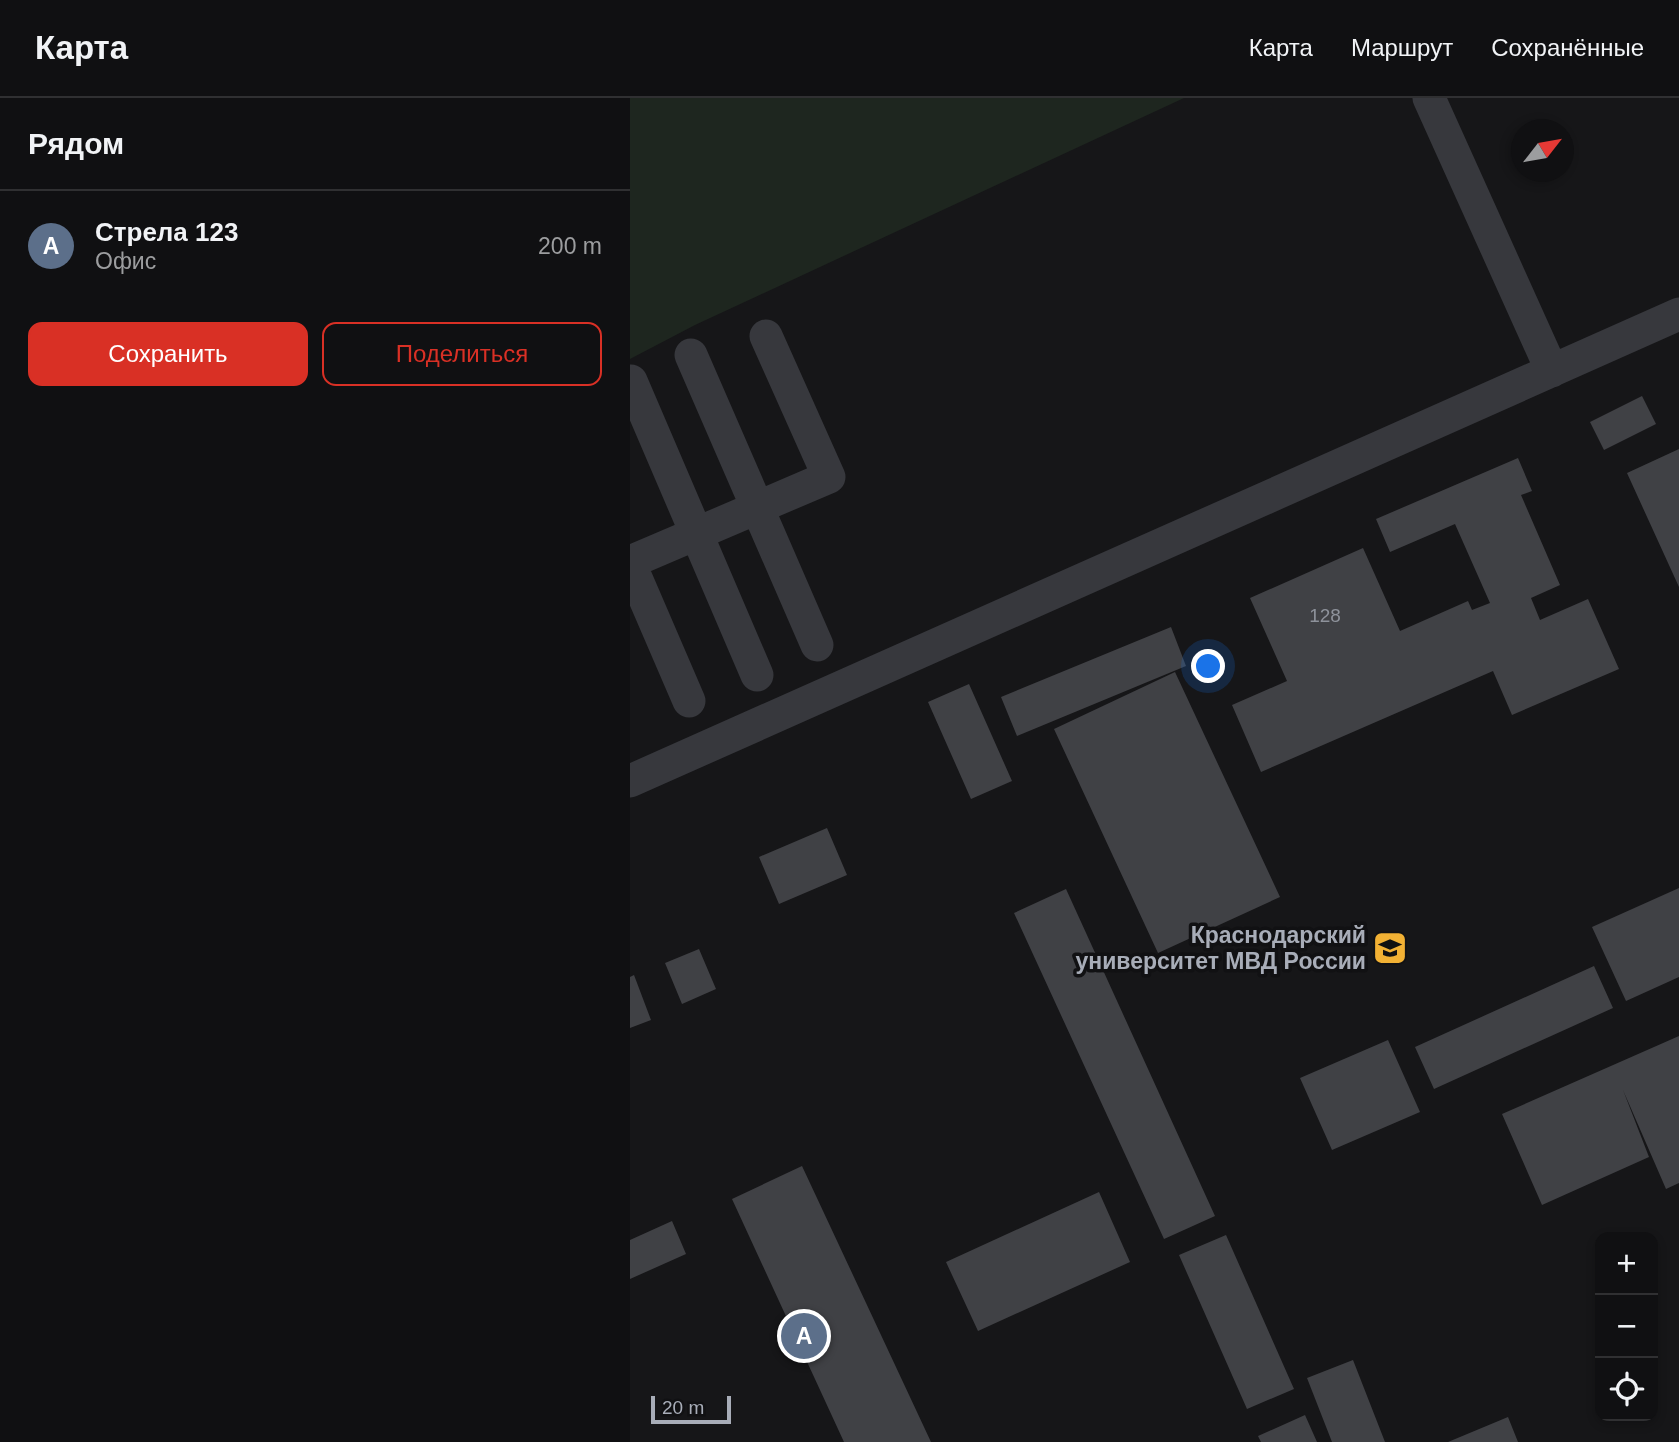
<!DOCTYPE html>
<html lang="ru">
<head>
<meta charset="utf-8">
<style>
	:root { --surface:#101012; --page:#1e1e20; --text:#f1f3f6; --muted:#9c9d9f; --line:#303032; --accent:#d93025 }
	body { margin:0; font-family:Helvetica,sans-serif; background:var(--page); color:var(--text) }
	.controls { position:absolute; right:21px; bottom:21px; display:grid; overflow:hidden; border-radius:14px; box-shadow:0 4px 10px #0003 }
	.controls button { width:63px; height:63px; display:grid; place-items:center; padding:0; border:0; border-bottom:2px solid var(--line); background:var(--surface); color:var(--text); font:35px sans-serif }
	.compass { position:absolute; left:881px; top:21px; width:63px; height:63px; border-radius:50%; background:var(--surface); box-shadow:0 4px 10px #0003; rotate:59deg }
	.scale { position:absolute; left:21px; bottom:18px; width:80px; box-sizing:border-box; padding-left:7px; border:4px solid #a8adb8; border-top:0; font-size:19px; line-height:24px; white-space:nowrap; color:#a8adb8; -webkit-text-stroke:5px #111113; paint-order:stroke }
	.you { position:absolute; left:579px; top:569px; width:24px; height:24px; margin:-18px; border:5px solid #fff; border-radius:50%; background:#1a73e8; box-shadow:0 0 0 10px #1a73e833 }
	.badge { display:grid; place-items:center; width:46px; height:46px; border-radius:50%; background:var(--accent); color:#fff; font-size:23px; font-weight:700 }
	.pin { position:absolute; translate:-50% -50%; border:4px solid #fff; box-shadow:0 2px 7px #0006 }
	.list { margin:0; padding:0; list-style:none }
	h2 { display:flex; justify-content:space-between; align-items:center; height:91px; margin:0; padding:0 28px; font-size:30px }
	h2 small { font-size:23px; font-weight:400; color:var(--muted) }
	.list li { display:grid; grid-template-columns:46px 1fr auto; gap:21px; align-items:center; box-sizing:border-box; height:112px; padding:0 28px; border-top:2px solid var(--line) }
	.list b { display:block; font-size:26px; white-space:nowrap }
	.list p { margin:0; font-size:23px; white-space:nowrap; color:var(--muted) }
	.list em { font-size:23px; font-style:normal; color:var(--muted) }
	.actions { display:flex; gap:14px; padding:21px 28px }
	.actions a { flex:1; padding:16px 0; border:2px solid var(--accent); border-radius:14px; text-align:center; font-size:24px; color:var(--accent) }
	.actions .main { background:var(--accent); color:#fff }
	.icon { flex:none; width:38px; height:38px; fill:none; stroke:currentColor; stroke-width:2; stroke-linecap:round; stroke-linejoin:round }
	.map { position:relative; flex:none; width:1049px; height:1344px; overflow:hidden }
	header { display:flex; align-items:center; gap:42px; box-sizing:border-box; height:98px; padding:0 35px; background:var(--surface); border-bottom:2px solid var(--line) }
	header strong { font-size:33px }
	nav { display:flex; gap:38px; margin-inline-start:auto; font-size:24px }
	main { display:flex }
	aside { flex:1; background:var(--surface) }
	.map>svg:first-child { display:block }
	.green { fill:#1e261f }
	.building { fill:#404145 }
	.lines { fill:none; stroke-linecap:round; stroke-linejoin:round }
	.minor { stroke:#37383d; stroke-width:33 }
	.labels { text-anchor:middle; stroke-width:7; stroke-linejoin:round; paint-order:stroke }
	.number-label { font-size:19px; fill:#8e929b }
	.poi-label { font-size:23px; font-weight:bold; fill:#a8adb8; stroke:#111113; text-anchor:end }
</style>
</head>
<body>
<header>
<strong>Карта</strong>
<nav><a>Карта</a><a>Маршрут</a><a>Сохранённые</a></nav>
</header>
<main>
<aside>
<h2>Рядом<small></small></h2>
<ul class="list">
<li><span class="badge" style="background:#5c6f8a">A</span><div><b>Стрела 123</b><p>Офис</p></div><em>200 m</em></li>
</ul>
<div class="actions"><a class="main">Сохранить</a><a>Поделиться</a></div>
</aside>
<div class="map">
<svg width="1049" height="1344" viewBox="0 0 1049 1344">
	<rect width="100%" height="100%" fill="#161618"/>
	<path class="green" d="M0 0H554L65 227 0 261Z"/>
	<path class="building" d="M1012 298 1026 326 974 352 960 324Z
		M1049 351V489L997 375Z
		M888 360 902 393 891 397 930 487 901 500 910 522 958 501 989 571 882 617 863 573 631 674 602 607 657 583 620 500 733 450 770 533 838 503 842 512 860 505 825 426 760 454 746 421Z
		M541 529 556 568 387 638 371 599Z
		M545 574 650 799 528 855 424 631Z
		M339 586 382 683 341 701 298 604Z
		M197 730 217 777 149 806 129 759Z
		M1049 790V879L996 903 962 829Z
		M436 791 585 1118 534 1141 384 815Z
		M69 851 86 891 52 906 35 865Z
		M964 868 983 910 804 991 785 949Z
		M4 877 21 922 0 930V879Z
		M1049 938V1085L1036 1091 993 992 1019 1059 912 1107 872 1016Z
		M758 942 790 1014 702 1052 670 980Z
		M172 1068 301 1344H214L102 1101Z
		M469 1094 500 1164 348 1233 316 1164Z
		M42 1123 56 1156 0 1181V1142Z
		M596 1137 664 1291 617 1311 549 1157Z
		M723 1262 755 1344H702L677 1280Z
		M675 1317 687 1344H631L628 1338Z
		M878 1319 888 1344H818Z"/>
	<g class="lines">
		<path class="minor" d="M799 0 922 273
			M61 257 187 547
			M1 283 127 577
			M0 464 199 379 136 238
			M0 466 59 603
			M0 683 1049 216"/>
	</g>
	<defs>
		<g id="university-square" transform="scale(1.75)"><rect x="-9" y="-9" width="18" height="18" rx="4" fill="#f2b134" stroke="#111113"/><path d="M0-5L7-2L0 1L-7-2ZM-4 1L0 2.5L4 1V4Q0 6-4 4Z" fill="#111"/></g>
	</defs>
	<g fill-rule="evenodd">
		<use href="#university-square" x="760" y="850"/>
	</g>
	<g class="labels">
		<g class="number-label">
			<text x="695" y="524">128</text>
		</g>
		<g class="poi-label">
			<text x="736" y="845">Краснодарский<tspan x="736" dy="26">университет МВД России</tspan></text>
		</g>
	</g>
</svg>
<div class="controls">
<button>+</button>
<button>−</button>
<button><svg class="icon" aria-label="locate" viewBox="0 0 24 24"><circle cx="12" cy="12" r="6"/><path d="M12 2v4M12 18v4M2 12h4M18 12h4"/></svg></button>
</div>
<svg class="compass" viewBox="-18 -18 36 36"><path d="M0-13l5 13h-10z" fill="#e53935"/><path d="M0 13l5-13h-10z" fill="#9c9d9f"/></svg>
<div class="scale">20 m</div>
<div class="you"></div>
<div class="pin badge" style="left:174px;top:1238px;background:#5c6f8a">A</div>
</div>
</main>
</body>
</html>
